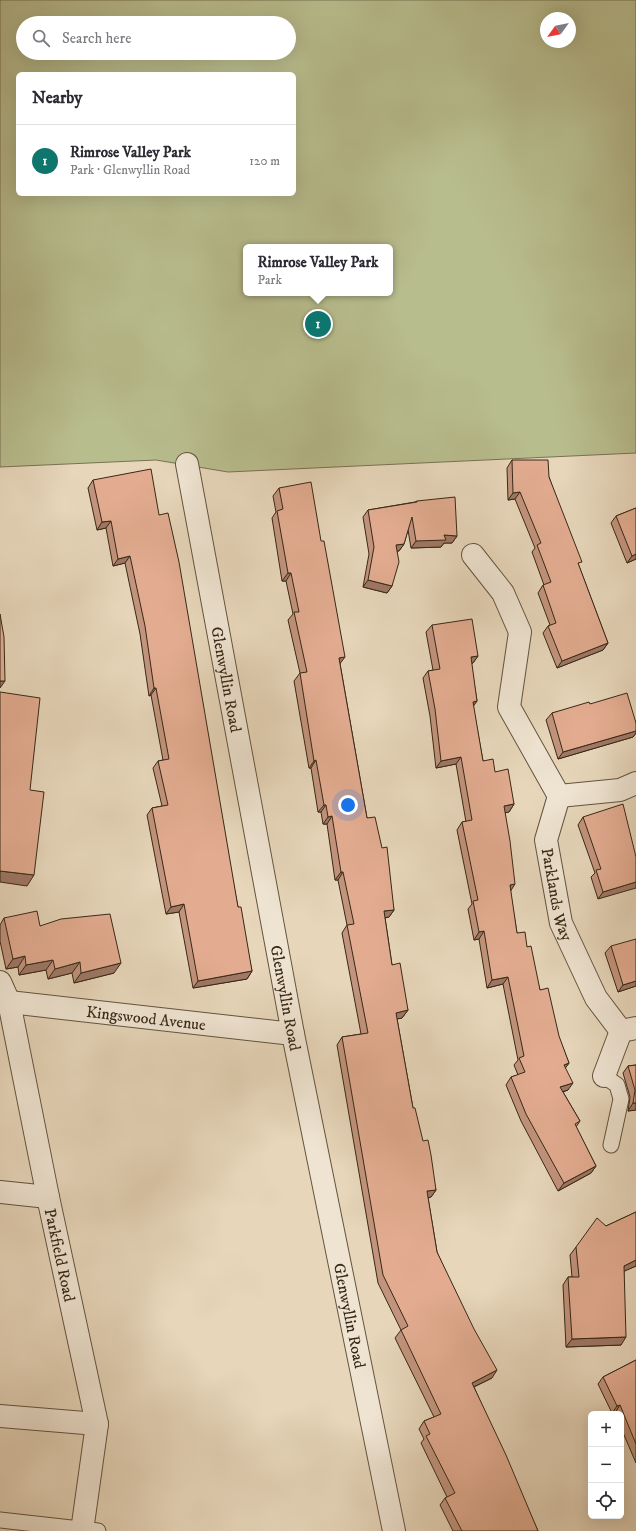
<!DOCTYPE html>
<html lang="en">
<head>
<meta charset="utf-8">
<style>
	:root { --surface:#fff; --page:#f2f2f3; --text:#2b2b33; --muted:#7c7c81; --line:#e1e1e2; --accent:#0f766e }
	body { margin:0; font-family:"IM FELL DW Pica",serif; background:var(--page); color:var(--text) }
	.controls { position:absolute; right:12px; bottom:12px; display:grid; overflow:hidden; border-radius:6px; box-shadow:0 4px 16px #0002 }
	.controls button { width:36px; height:36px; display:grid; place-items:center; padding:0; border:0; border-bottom:1px solid var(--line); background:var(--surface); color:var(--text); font:20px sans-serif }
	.compass { position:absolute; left:540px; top:12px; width:36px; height:36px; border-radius:50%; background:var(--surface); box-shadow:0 4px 16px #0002; rotate:237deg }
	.you { position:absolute; left:348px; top:805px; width:14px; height:14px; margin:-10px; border:3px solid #fff; border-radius:50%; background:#1a73e8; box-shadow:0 0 0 6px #1a73e833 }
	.badge { display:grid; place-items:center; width:26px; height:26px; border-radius:50%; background:var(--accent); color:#fff; font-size:13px; font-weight:700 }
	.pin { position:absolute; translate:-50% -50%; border:2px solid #fff; box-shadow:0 1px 4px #0006 }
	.popup { position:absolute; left:243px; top:244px; width:150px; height:52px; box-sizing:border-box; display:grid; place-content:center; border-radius:6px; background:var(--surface); filter:drop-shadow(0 1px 3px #0005); font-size:13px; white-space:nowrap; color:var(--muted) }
	.popup b { font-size:15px; color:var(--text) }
	.popup::after { content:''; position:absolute; left:50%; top:100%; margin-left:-8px; border:8px solid transparent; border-top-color:var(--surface) }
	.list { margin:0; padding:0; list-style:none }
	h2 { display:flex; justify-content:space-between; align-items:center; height:52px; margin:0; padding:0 16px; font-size:17px }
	h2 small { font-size:13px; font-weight:400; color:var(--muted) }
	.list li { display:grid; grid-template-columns:26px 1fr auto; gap:12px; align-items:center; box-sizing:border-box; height:72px; padding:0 16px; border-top:1px solid var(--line) }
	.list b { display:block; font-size:15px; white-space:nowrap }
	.list p { margin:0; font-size:13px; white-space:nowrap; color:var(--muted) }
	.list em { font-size:13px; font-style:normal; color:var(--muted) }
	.icon { flex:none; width:22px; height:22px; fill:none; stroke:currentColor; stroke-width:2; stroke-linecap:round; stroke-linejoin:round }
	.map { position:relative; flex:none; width:636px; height:1531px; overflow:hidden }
	.search { position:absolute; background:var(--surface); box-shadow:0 4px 16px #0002; left:16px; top:16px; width:280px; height:44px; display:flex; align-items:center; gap:10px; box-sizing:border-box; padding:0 14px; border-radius:22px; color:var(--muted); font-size:15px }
	.panel { position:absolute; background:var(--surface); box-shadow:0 4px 16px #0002; left:16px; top:72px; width:280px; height:124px; border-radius:6px }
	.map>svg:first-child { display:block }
	.green { fill:#b8bd8e; stroke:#787252; fill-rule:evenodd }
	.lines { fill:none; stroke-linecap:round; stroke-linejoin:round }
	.lane-casing { stroke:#63543f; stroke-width:17 }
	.street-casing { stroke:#63543f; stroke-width:24 }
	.lane { stroke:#efe4d2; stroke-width:15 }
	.street { stroke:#efe4d2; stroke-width:22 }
	.wall { fill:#c3947d; stroke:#372816 }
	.shaded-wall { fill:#9f7866; stroke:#372816 }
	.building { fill:#e3ac91; stroke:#372816 }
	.labels { text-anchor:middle; stroke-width:4; stroke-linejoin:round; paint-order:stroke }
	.street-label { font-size:16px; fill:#372816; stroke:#efe4d2 }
</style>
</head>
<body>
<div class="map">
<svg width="636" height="1531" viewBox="0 0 636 1531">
	<rect width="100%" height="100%" fill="#e7d6ba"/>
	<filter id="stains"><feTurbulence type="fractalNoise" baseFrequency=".005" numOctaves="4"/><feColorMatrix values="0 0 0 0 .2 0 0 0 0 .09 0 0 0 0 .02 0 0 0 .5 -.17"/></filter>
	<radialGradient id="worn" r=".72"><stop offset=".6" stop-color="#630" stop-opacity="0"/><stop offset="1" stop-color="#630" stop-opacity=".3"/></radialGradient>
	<path class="green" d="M0 0H636V453L228 472 156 460 0 467ZM546 18H570V42H546ZM23 23H289V53H23ZM18 74H294V194H18ZM246 247H390V293H246Z"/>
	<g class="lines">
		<g class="lane-casing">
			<path id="lane" d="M604 1076 617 1085 621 1099 611 1145
				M0 1520 98 1531"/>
		</g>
		<g class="street-casing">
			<g id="street">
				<path id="s1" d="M187 464 293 1034 394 1531"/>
				<path id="s2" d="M473 555 503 593 520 632 509 707 559 796 546 840 561 923 596 998 621 1031"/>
				<path d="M559 796 620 790 636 783"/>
				<path id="s3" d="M0 982 9 1002 48 1197 97 1424 82 1531"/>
				<path id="s4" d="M0 1001 293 1034"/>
				<path d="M604 1076 621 1031 636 1028"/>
				<path d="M0 1192 48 1197"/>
				<path d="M0 1416 97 1424"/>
			</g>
		</g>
		<use href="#lane" class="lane"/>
		<use href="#street" class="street"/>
	</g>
	<path class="wall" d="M512 460 549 477 579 566 608 643 603 650 557 668 543 633 548 626 550 625 538 593 543 585H544L532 552 535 548 515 499 508 500 507 468Z
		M93 480 159 515 238 907 252 971 247 979 193 988 179 912 166 914 147 815 152 808 162 806 153 768 158 761 163 760 151 695 149 696 140 634 125 563 113 566 106 528 97 530 88 488Z
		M279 488 340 664 367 818 394 910 389 917 385 918 392 965 408 1010 402 1018 397 1019 413 1108 436 1190 431 1197 428 1198 437 1252 492 1378 474 1387 538 1531H453L440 1505 445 1498 447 1497 421 1443 424 1439 419 1429 424 1421 434 1417 395 1338 401 1330 378 1283 337 1045 342 1037 361 1034 342 933 347 925 338 880H335L327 824H323L321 812H318L311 768H309L294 681 300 673 288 620 293 614 286 581H282L272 518 276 512 273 496Z
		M417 501 457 536 452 543H444L441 547 411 548 408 530 404 544 399 551H397L392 586 387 593 363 587 369 554 363 517 368 510 415 502Z
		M636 508V559L627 563 611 523 616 516Z
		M432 625 478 656 473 663 471 664 477 701 473 706 483 761 495 772 514 804 509 812H505L510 891 517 933 527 947 540 990 569 1063 565 1068 568 1090 563 1092 580 1121 576 1127 596 1166 591 1173 558 1191 521 1121 506 1085 511 1077 518 1075 514 1065 518 1060 503 984 487 988 479 939 474 940 468 909 472 904 457 830 462 822H466L456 764 436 768 430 716 423 678 428 671 433 670 426 632Z
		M590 704 636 723V733L633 737 558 759 546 720 552 713Z
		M583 817 636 857 598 899 591 877 595 873 578 825Z
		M4 918 40 926 114 973 74 983 72 973 48 979 46 970 19 975 18 967 6 969 0 941V925Z
		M611 946 636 986 618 992 605 953Z
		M636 1065V1110L628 1111 630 1097 623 1073 628 1066Z
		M636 1212V1266L624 1271 621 1345 566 1347 563 1285 568 1277H572L570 1255 576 1247 606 1226Z
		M636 1360V1463L621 1428V1414H615V1413H612L598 1384 603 1377Z"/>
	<path class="shaded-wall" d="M520 492 515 499 508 500 513 493Z
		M111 521 106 528 97 530 102 522Z
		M444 535 457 536 452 543H444L441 547 411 548 416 541Z
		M404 544 399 551 391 552 396 545Z
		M636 554V559L627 563 632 556Z
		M130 556 125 563 113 566 118 559Z
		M288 573H291L286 581H282Z
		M368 580 392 586 387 593 363 587Z
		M608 643 603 650 557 668 562 661Z
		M478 656 473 663 465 665 471 657Z
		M345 657 339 665V658Z
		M0 681H5L0 688Z
		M154 688H156L151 695 149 696Z
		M477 701 472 708 473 702Z
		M636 731V733L633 737 558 759 563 752Z
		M461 757 456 764 436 768 441 761Z
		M316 760 311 768H309L314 761Z
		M514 804 509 812 499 814 504 806Z
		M324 805H326L321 812H318Z
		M332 816 327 824H323L328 817Z
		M0 871 34 875 27 886 0 882Z
		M341 872H343L338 880H335Z
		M636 882V888L598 899 603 892Z
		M515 884 510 892V885Z
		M184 904 179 912 166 914 171 907Z
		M394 910 389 917 379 919 384 911Z
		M484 931 479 939 474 940 479 932Z
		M25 956 18 967 6 969 13 959Z
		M53 960 46 970 19 975 26 965Z
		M80 962 72 973 48 979 55 969Z
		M121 963 114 973 74 983 81 973Z
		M252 971 247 979 193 988 198 981Z
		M508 977 503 984 487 988 492 980Z
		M636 981V986L618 992 623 985Z
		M408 1010 402 1018 391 1020 396 1013Z
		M569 1063 564 1070V1065Z
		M573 1083 568 1090 555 1094 560 1087Z
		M633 1103H636V1110L628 1111Z
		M596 1166 591 1173 558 1191 564 1183Z
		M436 1190 431 1197 422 1199 427 1191Z
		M636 1260V1266L618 1274 624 1266Z
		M626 1337 621 1345 566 1347 572 1339Z
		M497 1370 492 1378 467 1390 472 1383Z
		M620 1405 615 1413H612L617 1406Z"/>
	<path class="building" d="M512 460H548L549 477 582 562 578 563 608 643 562 661 548 626 556 623 543 585 551 582 537 545 541 543 520 492 513 493Z
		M151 469 159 515 168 513 179 562 238 907H241L252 971 198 981 184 904 171 907 152 808 168 805 158 761 169 759 156 688H154L145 626 130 556 118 559 111 521 102 522 93 480Z
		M311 482 321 541H324L345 657 339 658 367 818 375 817 382 848 387 847 394 910 384 911 392 965 400 963 408 1010 396 1013 413 1108H415L423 1141 428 1140 431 1155 436 1190 427 1191 437 1252 474 1329 497 1370 472 1383 506 1455 538 1531H462L445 1498 455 1493 426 1436 430 1434 424 1421 441 1414 401 1330 408 1326 383 1275 342 1037 368 1033 347 925 354 924 343 872H341L332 816 328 817 326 805H324L316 760 314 761 300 673 307 672 294 612H299L291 573H288L277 511 283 509 279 488Z
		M455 497 457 536 444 535 446 540 416 541 412 517 404 544 396 545 399 562 392 586 368 580 374 547 368 510 417 502V501Z
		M636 508V554L632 556 616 516Z
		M0 614 4 637 5 681H0Z
		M472 619 478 656 471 657 477 701 473 702 483 761 493 759 495 772 508 769 514 804 504 806 510 841 515 884 510 885 517 933 525 932 527 947 531 946 540 990 548 988 559 1036 569 1063 564 1065 573 1083 560 1087 580 1121 575 1124 596 1166 564 1183 526 1114 511 1077 525 1072 519 1058 524 1056 508 977 492 980 484 931 479 932 473 901 478 900 462 822 472 820 461 757 441 761 435 709 428 671 440 669 432 625Z
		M0 692 40 698 30 790 44 792 34 875 0 871Z
		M627 693 636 723V731L563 752 552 713 589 702 590 704Z
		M623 804 636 857V882L603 892 596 870 601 869 583 817Z
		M37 911 40 926 61 919 110 914 121 963 81 973 80 962 55 969 53 960 26 965 25 956 13 959 4 918Z
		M636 939V981L623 985 611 946Z
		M636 1065V1103H633L635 1090 628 1066Z
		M636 1212V1260L624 1266 626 1337 572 1339 568 1277H579L576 1247 597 1218 606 1226Z
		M636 1360V1444L620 1405 617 1406 603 1377Z"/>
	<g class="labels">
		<g class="street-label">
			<text dy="6" stroke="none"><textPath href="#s1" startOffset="219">Glenwyllin Road</textPath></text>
			<text dy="6" stroke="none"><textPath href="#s2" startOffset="370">Parklands Way</textPath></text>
			<text dy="6" stroke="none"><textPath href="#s1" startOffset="543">Glenwyllin Road</textPath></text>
			<text dy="6" stroke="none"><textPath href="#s4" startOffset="147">Kingswood Avenue</textPath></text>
			<text dy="6" stroke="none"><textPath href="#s3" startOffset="280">Parkfield Road</textPath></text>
			<text dy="6" stroke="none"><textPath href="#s1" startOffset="867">Glenwyllin Road</textPath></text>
		</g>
	</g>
	<rect width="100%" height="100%" filter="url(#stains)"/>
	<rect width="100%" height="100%" fill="url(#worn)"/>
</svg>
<div class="controls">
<button>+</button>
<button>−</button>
<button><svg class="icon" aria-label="locate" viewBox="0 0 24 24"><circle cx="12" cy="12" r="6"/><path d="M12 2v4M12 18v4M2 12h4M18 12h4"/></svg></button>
</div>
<svg class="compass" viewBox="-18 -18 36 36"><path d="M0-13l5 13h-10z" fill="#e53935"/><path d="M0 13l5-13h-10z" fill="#7c7c81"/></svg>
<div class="you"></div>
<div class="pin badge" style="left:318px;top:324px">1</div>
<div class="popup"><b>Rimrose Valley Park</b>Park</div>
<div class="search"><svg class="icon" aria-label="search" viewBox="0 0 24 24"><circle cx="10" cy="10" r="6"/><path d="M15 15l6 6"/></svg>Search here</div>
<section class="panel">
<h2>Nearby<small></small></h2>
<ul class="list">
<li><span class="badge">1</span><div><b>Rimrose Valley Park</b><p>Park · Glenwyllin Road</p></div><em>120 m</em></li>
</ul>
</section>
</div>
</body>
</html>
